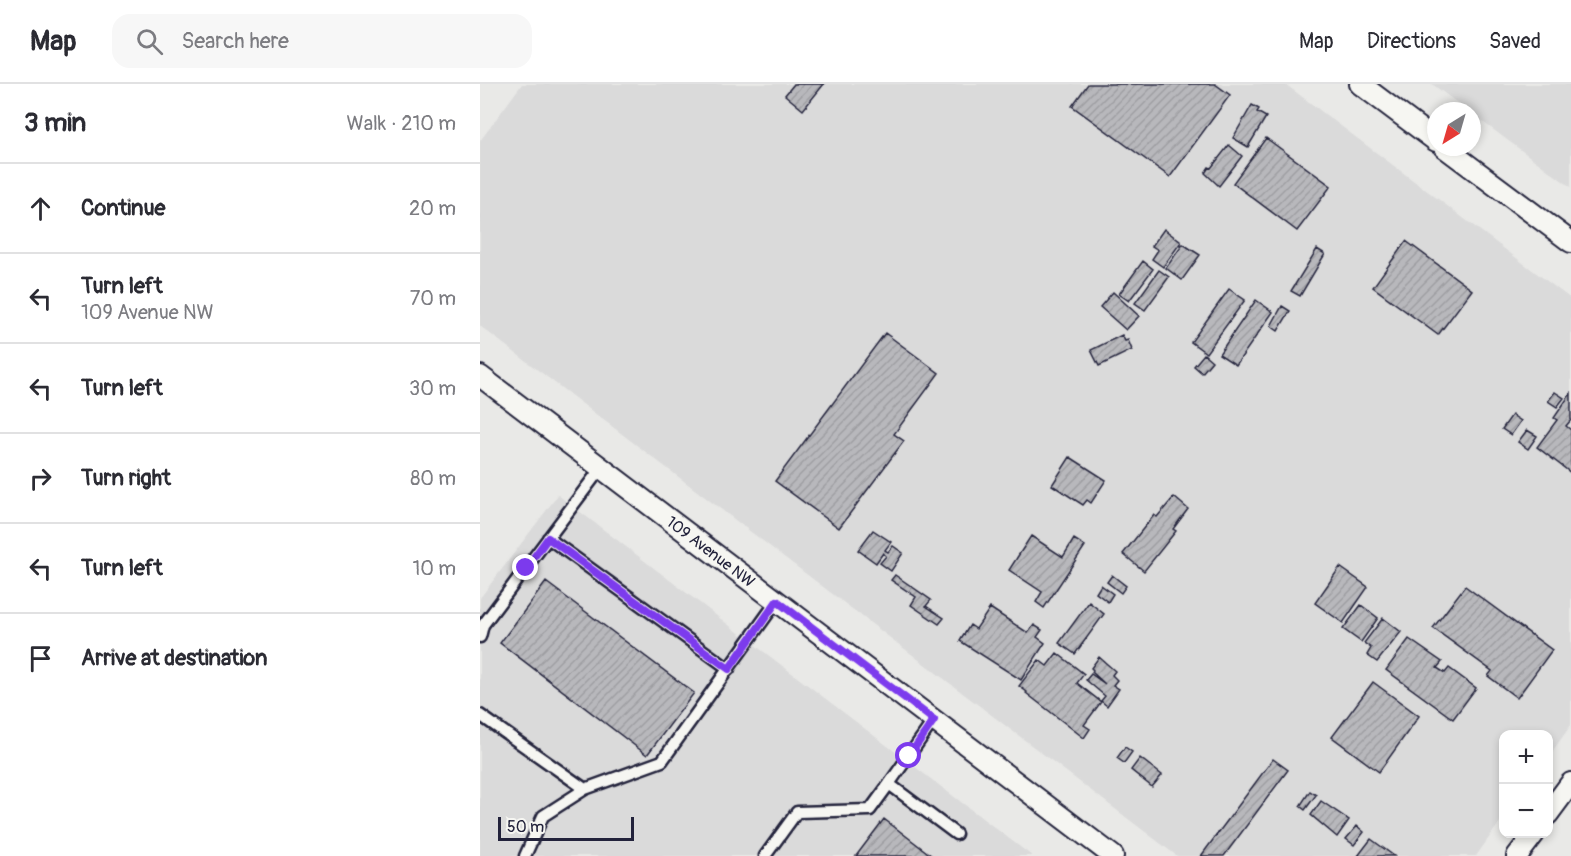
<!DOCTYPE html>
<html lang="en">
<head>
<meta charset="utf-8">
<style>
	:root { --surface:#fff; --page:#f7f7f7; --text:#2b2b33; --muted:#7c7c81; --line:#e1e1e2 }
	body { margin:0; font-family:Pangolin,sans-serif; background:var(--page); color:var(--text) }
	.controls { position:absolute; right:18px; bottom:18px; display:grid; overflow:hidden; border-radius:12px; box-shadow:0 3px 9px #0003 }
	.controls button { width:54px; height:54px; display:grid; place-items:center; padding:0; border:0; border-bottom:2px solid var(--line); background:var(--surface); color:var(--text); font:30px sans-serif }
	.compass { position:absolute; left:947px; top:18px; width:54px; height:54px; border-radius:50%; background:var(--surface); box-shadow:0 3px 9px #0003; rotate:217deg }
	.scale { position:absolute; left:18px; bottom:15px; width:136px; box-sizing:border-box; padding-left:6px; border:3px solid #22223b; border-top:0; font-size:16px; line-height:21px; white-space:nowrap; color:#22223b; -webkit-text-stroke:4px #f6f6f2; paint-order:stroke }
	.stop { position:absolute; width:18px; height:18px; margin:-14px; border:4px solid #7c3aed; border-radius:50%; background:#fff }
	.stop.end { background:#7c3aed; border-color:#fff; box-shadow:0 2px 6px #0008 }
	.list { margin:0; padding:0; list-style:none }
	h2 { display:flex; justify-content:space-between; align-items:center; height:78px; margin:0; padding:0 24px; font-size:26px }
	h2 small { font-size:20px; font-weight:400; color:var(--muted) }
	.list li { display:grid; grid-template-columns:39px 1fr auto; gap:18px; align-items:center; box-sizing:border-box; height:90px; padding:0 24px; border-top:2px solid var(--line) }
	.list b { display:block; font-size:22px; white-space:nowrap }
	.list p { margin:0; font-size:20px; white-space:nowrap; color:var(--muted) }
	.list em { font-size:20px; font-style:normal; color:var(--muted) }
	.icon { flex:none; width:33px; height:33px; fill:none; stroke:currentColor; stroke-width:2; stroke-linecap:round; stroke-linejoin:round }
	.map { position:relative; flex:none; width:1091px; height:772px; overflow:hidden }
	header { display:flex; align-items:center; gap:36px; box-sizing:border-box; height:84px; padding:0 30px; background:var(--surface); border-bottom:2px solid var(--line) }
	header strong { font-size:28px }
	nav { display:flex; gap:33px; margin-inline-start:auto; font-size:21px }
	.search { width:420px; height:54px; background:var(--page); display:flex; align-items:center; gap:15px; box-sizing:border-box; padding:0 21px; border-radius:18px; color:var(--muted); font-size:22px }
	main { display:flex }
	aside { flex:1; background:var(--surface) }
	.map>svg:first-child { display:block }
	.built { fill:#dadada }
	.building { fill:url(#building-hatch); stroke:#22223b; stroke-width:1.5 }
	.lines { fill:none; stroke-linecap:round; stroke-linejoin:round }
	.service-casing { stroke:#22223b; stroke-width:15 }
	.minor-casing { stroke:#22223b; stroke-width:24 }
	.service { stroke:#f6f6f2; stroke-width:10 }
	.minor { stroke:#f6f6f2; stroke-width:20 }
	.route { stroke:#7c3aed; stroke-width:8 }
	.labels { text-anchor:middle; stroke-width:4.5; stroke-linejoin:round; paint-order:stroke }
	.street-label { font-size:16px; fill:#22223b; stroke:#f6f6f2 }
</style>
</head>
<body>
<header>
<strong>Map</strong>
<div class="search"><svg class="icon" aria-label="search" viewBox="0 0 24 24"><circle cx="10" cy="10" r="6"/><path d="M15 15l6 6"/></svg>Search here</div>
<nav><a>Map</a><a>Directions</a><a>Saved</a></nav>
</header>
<main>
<aside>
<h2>3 min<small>Walk · 210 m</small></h2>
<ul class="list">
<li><svg class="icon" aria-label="ahead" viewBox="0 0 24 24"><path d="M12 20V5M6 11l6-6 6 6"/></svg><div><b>Continue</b></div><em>20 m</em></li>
<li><svg class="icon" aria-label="left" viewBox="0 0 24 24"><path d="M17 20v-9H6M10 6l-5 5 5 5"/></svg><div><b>Turn left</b><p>109 Avenue NW</p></div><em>70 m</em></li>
<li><svg class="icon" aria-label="left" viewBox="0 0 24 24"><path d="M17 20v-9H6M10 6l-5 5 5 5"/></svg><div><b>Turn left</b></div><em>30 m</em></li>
<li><svg class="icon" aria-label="right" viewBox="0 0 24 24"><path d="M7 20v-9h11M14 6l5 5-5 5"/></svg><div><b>Turn right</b></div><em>80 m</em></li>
<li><svg class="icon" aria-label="left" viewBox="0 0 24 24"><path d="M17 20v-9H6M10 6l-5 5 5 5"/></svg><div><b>Turn left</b></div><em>10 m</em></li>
<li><svg class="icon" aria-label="arrive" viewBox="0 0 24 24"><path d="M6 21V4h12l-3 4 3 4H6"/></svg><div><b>Arrive at destination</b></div></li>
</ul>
</aside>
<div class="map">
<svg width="1091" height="772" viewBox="0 0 1091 772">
	<defs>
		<pattern id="building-hatch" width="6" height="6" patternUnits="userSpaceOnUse" patternTransform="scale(1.5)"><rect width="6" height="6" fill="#b8b8bc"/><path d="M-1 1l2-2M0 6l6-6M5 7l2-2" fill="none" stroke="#9e9ea2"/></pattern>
	</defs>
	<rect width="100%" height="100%" fill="#e9e9e7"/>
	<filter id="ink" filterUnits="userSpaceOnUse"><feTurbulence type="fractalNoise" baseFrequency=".0167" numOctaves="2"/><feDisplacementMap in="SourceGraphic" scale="12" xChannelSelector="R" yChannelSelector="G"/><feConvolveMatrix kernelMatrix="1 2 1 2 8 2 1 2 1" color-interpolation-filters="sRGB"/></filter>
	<g filter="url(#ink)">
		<path class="built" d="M42 0H805L1091 215V641L1069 672 1068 650H1023V734L996 772H697L0 242V57Z
			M952 0H1091V103L992 30V27H988Z
			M78 411 552 772H0V514Z"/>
		<path class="building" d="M314 0H344L323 26 305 11Z
			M608 0H735L750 11 690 93 592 22Z
			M772 21 779 25 777 28 786 33 768 63 753 54Z
			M786 54 851 102 817 147 753 99Z
			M749 61 762 72 739 102 725 89 729 83 731 84Z
			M684 145 701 158 683 183 672 175 678 166 672 162Z
			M926 157 992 206 958 251 893 203Z
			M703 160 720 171 702 196 686 184Z
			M837 165 845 170 820 212 811 207Z
			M663 177 673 185 649 217 639 210Z
			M679 186 689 193 665 226 655 219Z
			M749 205 765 216 726 269 711 258Z
			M633 208 659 232 646 246 620 223Z
			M776 216 793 228 756 281 739 270Z
			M802 222 810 227 798 247 791 242Z
			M405 249 459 289 414 350 424 357 359 444 295 397Z
			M642 251 645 257 648 256 652 266 619 282 611 266Z
			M724 270 732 277 722 289 714 282Z
			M1075 308 1084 314 1077 323 1068 317Z
			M1091 309V336L1086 342 1091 346V389L1057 363 1077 336 1074 334Z
			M1032 331 1041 337 1031 351 1022 345Z
			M1047 346 1057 352 1048 365 1038 358Z
			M590 373 626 396 611 419 607 416 603 421 572 401Z
			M694 413 708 425 693 445 696 447 664 487 643 470 674 431 677 433Z
			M393 446 411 458 405 466 408 468 413 462 423 469 411 487 400 479 406 472 403 469 396 479 378 466Z
			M551 452 583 473 594 455 605 462 564 524 556 518 562 508 529 486Z
			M860 483 888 503 863 539 835 519Z
			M415 491 451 516 446 522 464 534 459 540 431 521 436 513 411 496Z
			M632 491 646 502 641 509 627 498Z
			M66 498 214 609 167 671 20 559Z
			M621 501 633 510 628 518 616 509Z
			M985 502 1072 566 1037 614 1008 592 1012 587 953 544Z
			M609 518 624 530 595 570 579 559Z
			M881 521 898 534 881 558 863 545Z
			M510 524 548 549 554 541 562 546 557 553 565 559 541 596 480 557 490 541 496 545Z
			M903 534 921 548 897 578 887 571 891 564 884 559Z
			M929 555 962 578 957 584 965 589 969 584 996 604 973 635 906 586Z
			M577 569 604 590 597 599 621 618 604 641 610 645 604 654 546 609 547 608 539 602 559 576 567 582Z
			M619 573 635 587 632 591 637 596 633 601 639 605 627 622 621 617 625 612 606 596 611 590 625 600 612 588 613 586 611 584Z
			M893 598 939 632 899 688 852 653Z
			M645 663 652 668 644 679 637 674Z
			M660 674 682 691 672 703 651 686Z
			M793 675 808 686 744 772H721Z
			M830 707 836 711 825 726 820 722Z
			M841 717 869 736 857 753 831 731Z
			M404 735 452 772H376Z
			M877 742 884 748 874 761 866 755Z
			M891 755 914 772H878Z"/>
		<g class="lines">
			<g class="service-casing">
				<path id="service" d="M68 454 249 585
					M0 553 3 541 121 384
					M0 631 105 705 182 677 297 517
					M454 636 409 700 476 750
					M45 772 63 732 105 705
					M285 772 317 728 390 726 409 700"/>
			</g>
			<g class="minor-casing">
				<g id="minor">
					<path d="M880 0 956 57"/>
					<path d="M964 63 1091 158"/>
					<path id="s1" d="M0 292 633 772"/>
					<path d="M1068 730 1091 699"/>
					<path d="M1037 772 1054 750"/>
				</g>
			</g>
			<use href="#service" class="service"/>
			<use href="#minor" class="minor"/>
		</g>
	</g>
	<g class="lines" filter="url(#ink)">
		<path class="route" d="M46 484 68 454 249 585 297 517 454 636 429 672"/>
	</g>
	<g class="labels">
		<g class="street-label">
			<text dy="6" stroke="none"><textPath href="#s1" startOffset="290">109 Avenue NW</textPath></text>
		</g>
	</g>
</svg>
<div class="controls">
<button>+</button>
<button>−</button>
</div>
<svg class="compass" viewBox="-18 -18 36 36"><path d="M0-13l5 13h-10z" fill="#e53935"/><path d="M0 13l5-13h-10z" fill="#7c7c81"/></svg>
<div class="scale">50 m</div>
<div class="stop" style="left:429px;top:672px"></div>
<div class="stop end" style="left:46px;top:484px"></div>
</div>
</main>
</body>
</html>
